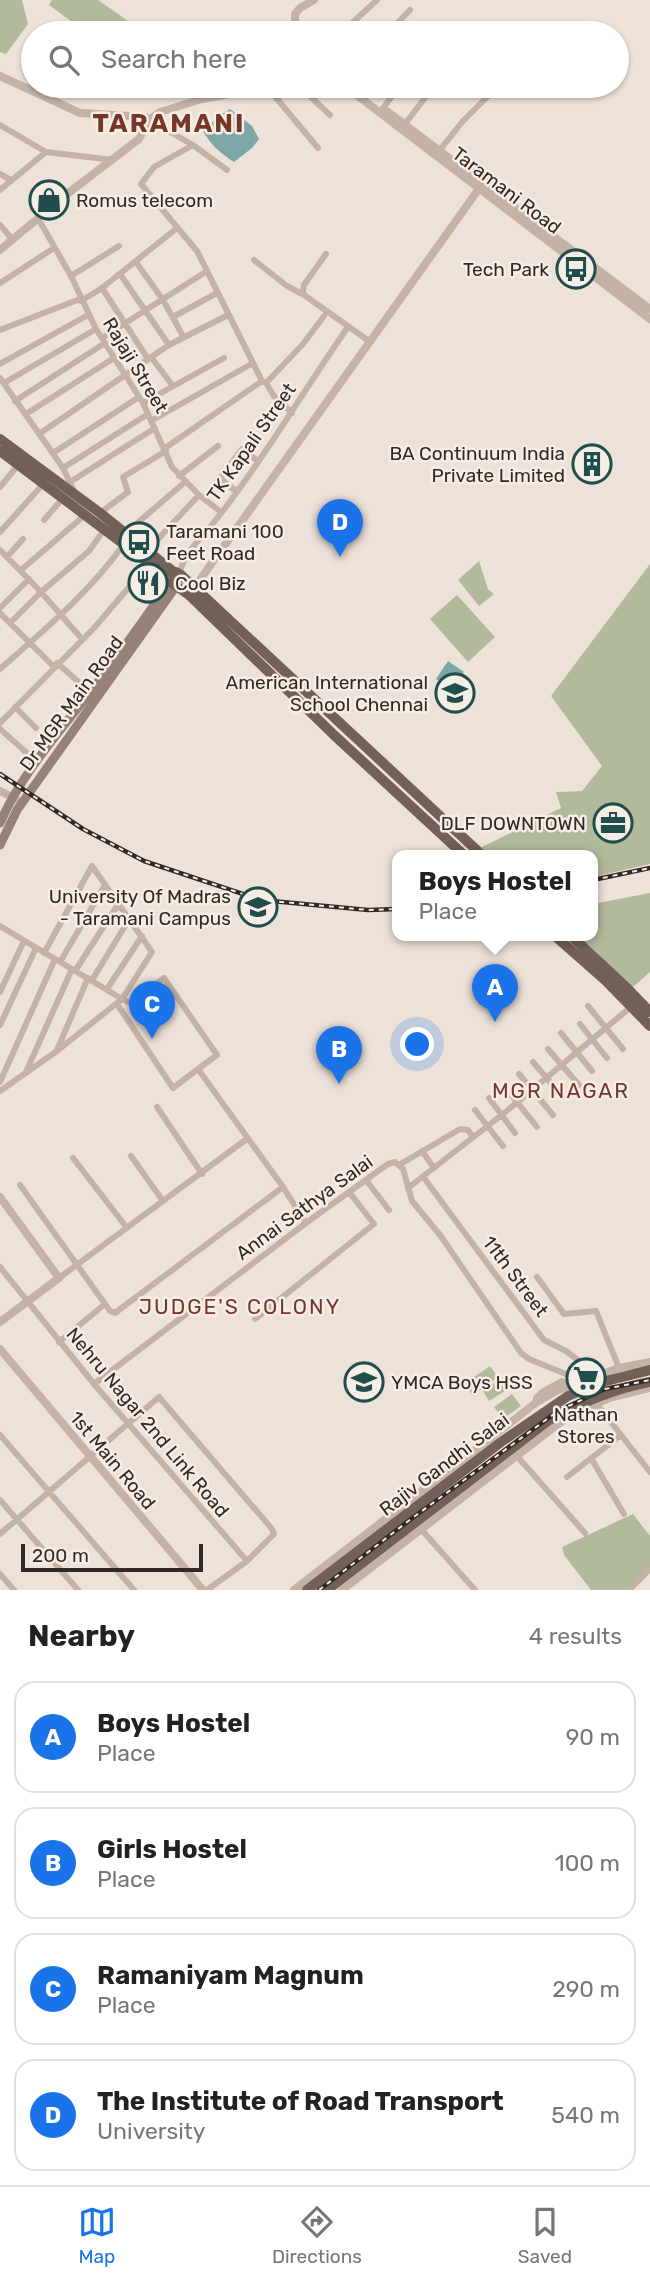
<!DOCTYPE html>
<html lang="en">
<head>
<meta charset="utf-8">
<style>
	:root { --surface:#fff; --page:#f2f2f2; --text:#222; --muted:#767676; --line:#e0e0e0; --accent:#1a73e8 }
	body { margin:0; font-family:Rubik,sans-serif; background:var(--page); color:var(--text) }
	.scale { position:absolute; left:21px; bottom:18px; width:182px; box-sizing:border-box; padding-left:7px; border:4px solid #312927; border-top:0; font-size:19px; line-height:24px; white-space:nowrap; color:#312927; -webkit-text-stroke:5px #f6ede5; paint-order:stroke }
	.you { position:absolute; left:418px; top:1045px; width:24px; height:24px; margin:-18px; border:5px solid #fff; border-radius:50%; background:#1a73e8; box-shadow:0 0 0 10px #1a73e833 }
	.badge { display:grid; place-items:center; width:46px; height:46px; border-radius:50%; background:var(--accent); color:#fff; font-size:23px; font-weight:700 }
	.pin { position:absolute; translate:-50% -58px; filter:drop-shadow(0 2px 4px #0008) }
	.pin::after { content:''; position:absolute; top:37px; width:24px; height:21px; background:inherit; clip-path:polygon(0 0,100% 0,50% 100%) }
	.popup { position:absolute; left:392px; top:850px; width:206px; height:91px; box-sizing:border-box; display:grid; place-content:center; border-radius:14px; background:var(--surface); filter:drop-shadow(0 2px 5px #0005); font-size:23px; white-space:nowrap; color:var(--muted) }
	.popup b { font-size:26px; color:var(--text) }
	.popup::after { content:''; position:absolute; left:50%; top:100%; margin-left:-14px; border:14px solid transparent; border-top-color:var(--surface) }
	.list { margin:0; padding:0; list-style:none }
	h2 { display:flex; justify-content:space-between; align-items:center; height:91px; margin:0; padding:0 28px; font-size:30px }
	h2 small { font-size:23px; font-weight:400; color:var(--muted) }
	.list li { display:grid; grid-template-columns:46px 1fr auto; gap:21px; align-items:center; box-sizing:border-box; height:112px; margin:0 14px 14px; padding:0 14px; border:2px solid var(--line); border-radius:21px }
	.list b { display:block; font-size:26px; white-space:nowrap }
	.list p { margin:0; font-size:23px; white-space:nowrap; color:var(--muted) }
	.list em { font-size:23px; font-style:normal; color:var(--muted) }
	.icon { flex:none; width:38px; height:38px; fill:none; stroke:currentColor; stroke-width:2; stroke-linecap:round; stroke-linejoin:round }
	.map { position:relative; flex:none; width:650px; height:1590px; overflow:hidden }
	.search { position:absolute; background:var(--surface); box-shadow:0 2px 5px #0004; left:21px; right:21px; top:21px; height:77px; display:flex; align-items:center; gap:18px; box-sizing:border-box; padding:0 24px; border-radius:38px; color:var(--muted); font-size:26px }
	.sheet { height:595px; background:var(--surface) }
	nav { display:flex; justify-content:space-around; align-items:center; box-sizing:border-box; height:98px; border-top:2px solid var(--line); background:var(--surface); font-size:19px; color:var(--muted) }
	nav a { display:grid; justify-items:center; gap:4px }
	nav .on { color:var(--accent) }
	.map>svg:first-child { display:block }
	.green { fill:#b2ba9c }
	.water { fill:#7ca7a5 }
	.lines { fill:none; stroke-linecap:round; stroke-linejoin:round }
	.minor { stroke:#c4b2a7; stroke-width:6 }
	.tertiary { stroke:#c4b2a7; stroke-width:8 }
	.secondary { stroke:#978279; stroke-width:9 }
	.primary { stroke:#726059; stroke-width:10 }
	.rail-casing { stroke:#312927; stroke-width:4.5 }
	.rail { stroke:#f6ede5; stroke-width:2; stroke-dasharray:5; stroke-linecap:butt }
	.labels { text-anchor:middle; stroke-width:5; stroke-linejoin:round; paint-order:stroke }
	.street-label { font-size:19px; fill:#312927; stroke:#f6ede5 }
	.poi-label { font-size:19px; fill:#312927; stroke:#f6ede5; text-anchor:end }
	.neighbourhood-label { font-size:21px; letter-spacing:2px; fill:#76362a; stroke:#f6ede5 }
	.district-label { font-size:26px; font-weight:bold; letter-spacing:2px; fill:#76362a; stroke:#f6ede5 }
</style>
</head>
<body>
<div class="map">
<svg width="650" height="1590" viewBox="0 0 650 1590">
	<rect width="100%" height="100%" fill="#ede2da"/>
	<path class="green" d="M0 0H22L28 24 6 54 0 52Z
		M52 0H98L131 23 130 26 132 28 128 33H87L49 5Z
		M479 561 488 589 494 594 479 606 458 580Z
		M650 564V864L593 877V856H489L480 848 561 808 556 792 582 791 602 766 551 696Z
		M457 595 495 637 468 662 430 619Z
		M650 893V972L633 987 577 936H593V904Z
		M490 1366 498 1377 473 1396 464 1384Z
		M502 1378 508 1389 489 1401 483 1391Z
		M512 1394 521 1406 503 1419 494 1407Z
		M633 1514 650 1536V1571L631 1590H591L564 1555 562 1547Z"/>
	<path class="water" d="M230 109 252 126 259 139 252 148 234 162C221 154 210 144 203 131L219 116Z
		M448 661 464 672 451 689 436 679Z"/>
	<g class="lines">
		<path class="minor" d="M344 33 351 24 377 0
			M388 33 410 10
			M417 33 424 27
			M299 86 330 115
			M268 88 318 148
			M361 92 365 86
			M383 108 400 86
			M149 120 193 145 227 170
			M405 124 434 86
			M0 125 46 152 113 160
			M193 145 154 167 141 184 197 251 262 381 266 383 274 396 292 413
			M439 151 463 121 490 94
			M0 174 11 180
			M0 190 46 152
			M39 220 71 276 96 329 143 403 172 467 199 495 221 512
			M0 225 13 240
			M326 254 304 285 303 291 304 295 369 341
			M254 260 287 286 304 295
			M136 262 163 300 183 336
			M120 274 169 345
			M71 276 119 246
			M0 283 54 248
			M102 288 148 359
			M81 301 102 288 177 228
			M173 317 217 293
			M0 330 80 299
			M102 338 207 271
			M151 357 173 386
			M0 364 88 315
			M0 378 63 468 75 493
			M4 383 96 329
			M266 383 303 344 324 316
			M15 401 105 343
			M143 403 224 358
			M26 414 114 358
			M151 421 253 363
			M39 434 169 345 228 315
			M165 448 262 381
			M53 453 139 397
			M63 468 148 414
			M179 476 218 446
			M219 478 236 491
			M70 482 155 428
			M0 487 19 464
			M204 499 242 449 258 461
			M100 513 128 492 123 477 166 451
			M44 520 63 498
			M0 532 44 483
			M128 535 135 525 185 482
			M0 550 41 592 82 639
			M148 550 199 495
			M7 557 23 539
			M21 570 85 515
			M180 573C183 554 203 536 215 521 264 459 303 391 348 327
			M0 608 29 579
			M0 613 54 667
			M10 623 41 592 89 551 104 530
			M57 663 90 692
			M0 669C43 631 90 592 123 545
			M15 707 36 728
			M0 723 94 628 149 564
			M0 729 36 761
			M0 926 122 999 57 1051 0 1091
			M44 953 92 866 152 952 122 999 131 1003 164 978 217 1055 198 1069 283 1187 306 1223
			M60 962 105 885
			M75 971 119 903
			M92 980 130 918
			M107 989 142 936
			M0 992 24 941
			M117 1004 173 1088 198 1069
			M588 1006 623 1049
			M580 1024 607 1058
			M0 1025 36 948
			M561 1033 592 1071
			M548 1049 579 1085
			M57 1050 88 978
			M533 1062 563 1097
			M26 1072 72 969
			M519 1074 553 1115
			M0 1082 55 959
			M505 1087 537 1127
			M489 1098 515 1133
			M157 1107 202 1174
			M475 1110 503 1146
			M422 1151 434 1168
			M131 1156 163 1201
			M73 1158 127 1228
			M399 1165 460 1129 468 1130 473 1137
			M424 1178 544 1340 566 1351 599 1376
			M366 1180 389 1210
			M20 1185 110 1311 115 1313 283 1187
			M408 1188 503 1114 632 1006
			M0 1267 94 1384 247 1561
			M537 1277 564 1314 596 1311 619 1368
			M59 1278 248 1138
			M255 1319 374 1224 349 1192
			M59 1342 105 1304
			M94 1384 306 1223 388 1164 395 1162 403 1169 412 1201 440 1235 521 1353 529 1359 583 1381
			M536 1403V1398L542 1392 562 1381 569 1386
			M596 1403 650 1472
			M0 1435 134 1590
			M516 1455 585 1533
			M591 1458 624 1514
			M567 1477 621 1435
			M0 1500 78 1590
			M421 1529 475 1590
			M0 1534 159 1397 272 1529 274 1534 247 1561 207 1590
			M0 1574 14 1590
			M629 1590 650 1569"/>
		<path class="tertiary" d="M300 33 295 21V14L300 8 314 0
			M0 76 80 113 146 117 149 120
			M345 86 650 319
			M384 109 650 309
			M0 250 71 191 139 139 149 120 160 112 202 99 273 86
			M192 591 483 183
			M0 791 16 799
			M0 1197 59 1278 0 1322
			M0 1349 203 1590
			M294 1590 537 1402 556 1391 619 1368 650 1362
			M342 1590 566 1418 609 1398 650 1388"/>
		<path class="secondary" d="M0 823C20 777 54 738 85 699 115 660 144 621 171 580
			M0 845 17 810 177 585"/>
		<path class="primary" d="M0 439 100 513 175 573
			M0 451 170 579
			M465 856 334 735 189 595 172 583 170 579 172 574 176 572 181 575 483 856
			M555 936 605 980 650 1026
			M571 936 627 988 650 1012
			M307 1590 501 1442 568 1396 602 1382 650 1370
			M327 1590 549 1420C582 1402 613 1389 650 1382"/>
		<g class="rail-casing">
			<path id="rail" d="M0 774 83 829 144 861 261 900 368 910 397 909
				M593 880 650 868
				M319 1590 411 1519 558 1411 605 1389 650 1380"/>
		</g>
		<use href="#rail" class="rail"/>
	</g>
	<defs>
		<g id="shop-ring" transform="scale(2.0125)"><circle r="9.5" fill="#f6ede5" stroke="#224d4d" stroke-width="1.5"/><path d="M-5-2.5h2.3a2.7 3.5 0 0 1 5.4 0H5L5.5 6h-11ZM-1.5-2.5h3a1.5 2.3 0 0 0-3 0Z" fill="#224d4d"/></g>
		<g id="bus-ring" transform="scale(2.0125)"><circle r="9.5" fill="#f6ede5" stroke="#224d4d" stroke-width="1.5"/><path d="M-5-6H5V4H4V6H2V4H-2V6H-4V4H-5ZM-3.5-4V0h7V-4ZM-3.5 1.2v1.5H-2V1.2ZM2 1.2v1.5H3.5V1.2Z" fill="#224d4d"/></g>
		<g id="building-ring" transform="scale(2.0125)"><circle r="9.5" fill="#f6ede5" stroke="#224d4d" stroke-width="1.5"/><path d="M-4-6H4V6H1V3H-1V6H-4ZM-2.5-4.3h1.7v1.8h-1.7ZM.8-4.3h1.7v1.8H.8ZM-2.5-1h1.7V.8h-1.7ZM.8-1h1.7V.8H.8Z" fill="#224d4d"/></g>
		<g id="restaurant-ring" transform="scale(2.0125)"><circle r="9.5" fill="#f6ede5" stroke="#224d4d" stroke-width="1.5"/><path d="M-5-6h1v4h1v-4h1v4h1v-4h1v5L-1.5 .5V6h-2V.5L-5-1ZM5-6V6H3V1.5H1.5Q1.5-4 5-6Z" fill="#224d4d"/></g>
		<g id="school-ring" transform="scale(2.0125)"><circle r="9.5" fill="#f6ede5" stroke="#224d4d" stroke-width="1.5"/><path d="M0-5L7-2L0 1L-7-2ZM-4 1L0 2.5L4 1V4Q0 6-4 4Z" fill="#224d4d"/></g>
		<g id="office-ring" transform="scale(2.0125)"><circle r="9.5" fill="#f6ede5" stroke="#224d4d" stroke-width="1.5"/><path d="M-6-3h4V-5.5h4V-3h4V5H-6ZM-1-4.5V-3h2v-1.5ZM-6 0V1H6V0Z" fill="#224d4d"/></g>
		<g id="university-ring" transform="scale(2.0125)"><circle r="9.5" fill="#f6ede5" stroke="#224d4d" stroke-width="1.5"/><path d="M0-5L7-2L0 1L-7-2ZM-4 1L0 2.5L4 1V4Q0 6-4 4Z" fill="#224d4d"/></g>
		<g id="supermarket-ring" transform="scale(2.0125)"><circle r="9.5" fill="#f6ede5" stroke="#224d4d" stroke-width="1.5"/><path d="M-6-5.5h2.5l.6 2H6L4.5 2H-2.5L-4.4-4H-6ZM-1.5 3.2a1.3 1.3 0 1 0 .1 0ZM3 3.2a1.3 1.3 0 1 0 .1 0Z" fill="#224d4d"/></g>
	</defs>
	<g fill-rule="evenodd">
		<use href="#shop-ring" x="49" y="200"/>
		<use href="#bus-ring" x="576" y="269"/>
		<use href="#building-ring" x="592" y="464"/>
		<use href="#bus-ring" x="139" y="542"/>
		<use href="#restaurant-ring" x="148" y="583"/>
		<use href="#school-ring" x="455" y="693"/>
		<use href="#office-ring" x="613" y="823"/>
		<use href="#university-ring" x="258" y="907"/>
		<use href="#supermarket-ring" x="586" y="1378"/>
		<use href="#school-ring" x="364" y="1382"/>
	</g>
	<g class="labels">
		<g class="street-label">
			<text transform="translate(507 190) rotate(37)" y="7">Taramani Road</text>
			<text transform="translate(136 365) rotate(59)" y="7">Rajaji Street</text>
			<text transform="translate(251 442) rotate(-55)" y="7">TK Kapali Street</text>
			<text transform="translate(71 703) rotate(-54)" y="7">Dr MGR Main Road</text>
			<text transform="translate(304 1207) rotate(-36)" y="7">Annai Sathya Salai</text>
			<text transform="translate(516 1276) rotate(53)" y="7">11th Street</text>
			<text transform="translate(148 1422) rotate(50)" y="7">Nehru Nagar 2nd Link Road</text>
			<text transform="translate(113 1460) rotate(50)" y="7">1st Main Road</text>
			<text transform="translate(444 1464) rotate(-37)" y="7">Rajiv Gandhi Salai</text>
		</g>
		<g class="poi-label">
			<text x="76" y="207" text-anchor="start">Romus telecom</text>
			<text x="549" y="276">Tech Park</text>
			<text x="565" y="460">BA Continuum India<tspan x="565" dy="22">Private Limited</tspan></text>
			<text x="166" y="538" text-anchor="start">Taramani 100<tspan x="166" dy="22">Feet Road</tspan></text>
			<text x="175" y="590" text-anchor="start">Cool Biz</text>
			<text x="428" y="689">American International<tspan x="428" dy="22">School Chennai</tspan></text>
			<text x="586" y="830">DLF DOWNTOWN</text>
			<text x="231" y="903">University Of Madras<tspan x="231" dy="22">- Taramani Campus</tspan></text>
			<text x="391" y="1389" text-anchor="start">YMCA Boys HSS</text>
			<text x="586" y="1421" text-anchor="middle">Nathan<tspan x="586" dy="22">Stores</tspan></text>
		</g>
		<g class="neighbourhood-label">
			<text x="561" y="1098">MGR NAGAR</text>
			<text x="240" y="1314">JUDGE'S COLONY</text>
		</g>
		<g class="district-label">
			<text x="169" y="132">TARAMANI</text>
		</g>
	</g>
</svg>
<div class="scale">200 m</div>
<div class="you"></div>
<div class="pin badge" style="left:495px;top:1022px">A</div>
<div class="popup"><b>Boys Hostel</b>Place</div>
<div class="pin badge" style="left:339px;top:1084px">B</div>
<div class="pin badge" style="left:152px;top:1039px">C</div>
<div class="pin badge" style="left:340px;top:557px">D</div>
<div class="search"><svg class="icon" aria-label="search" viewBox="0 0 24 24"><circle cx="10" cy="10" r="6"/><path d="M15 15l6 6"/></svg>Search here</div>
</div>
<section class="sheet">
<h2>Nearby<small>4 results</small></h2>
<ul class="list">
<li><span class="badge">A</span><div><b>Boys Hostel</b><p>Place</p></div><em>90 m</em></li>
<li><span class="badge">B</span><div><b>Girls Hostel</b><p>Place</p></div><em>100 m</em></li>
<li><span class="badge">C</span><div><b>Ramaniyam Magnum</b><p>Place</p></div><em>290 m</em></li>
<li><span class="badge">D</span><div><b>The Institute of Road Transport</b><p>University</p></div><em>540 m</em></li>
</ul>
</section>
<nav>
<a class="on"><svg class="icon" aria-label="map" viewBox="0 0 24 24"><path d="M3 6l6-2 6 2 6-2v14l-6 2-6-2-6 2zM9 4v14M15 6v14"/></svg>Map</a>
<a><svg class="icon" aria-label="directions" viewBox="0 0 24 24"><path d="M12 3l9 9-9 9-9-9zM9 14v-3h6M13 9l2 2-2 2"/></svg>Directions</a>
<a><svg class="icon" aria-label="saved" viewBox="0 0 24 24"><path d="M7 4h10v16l-5-4-5 4z"/></svg>Saved</a>
</nav>
</body>
</html>
